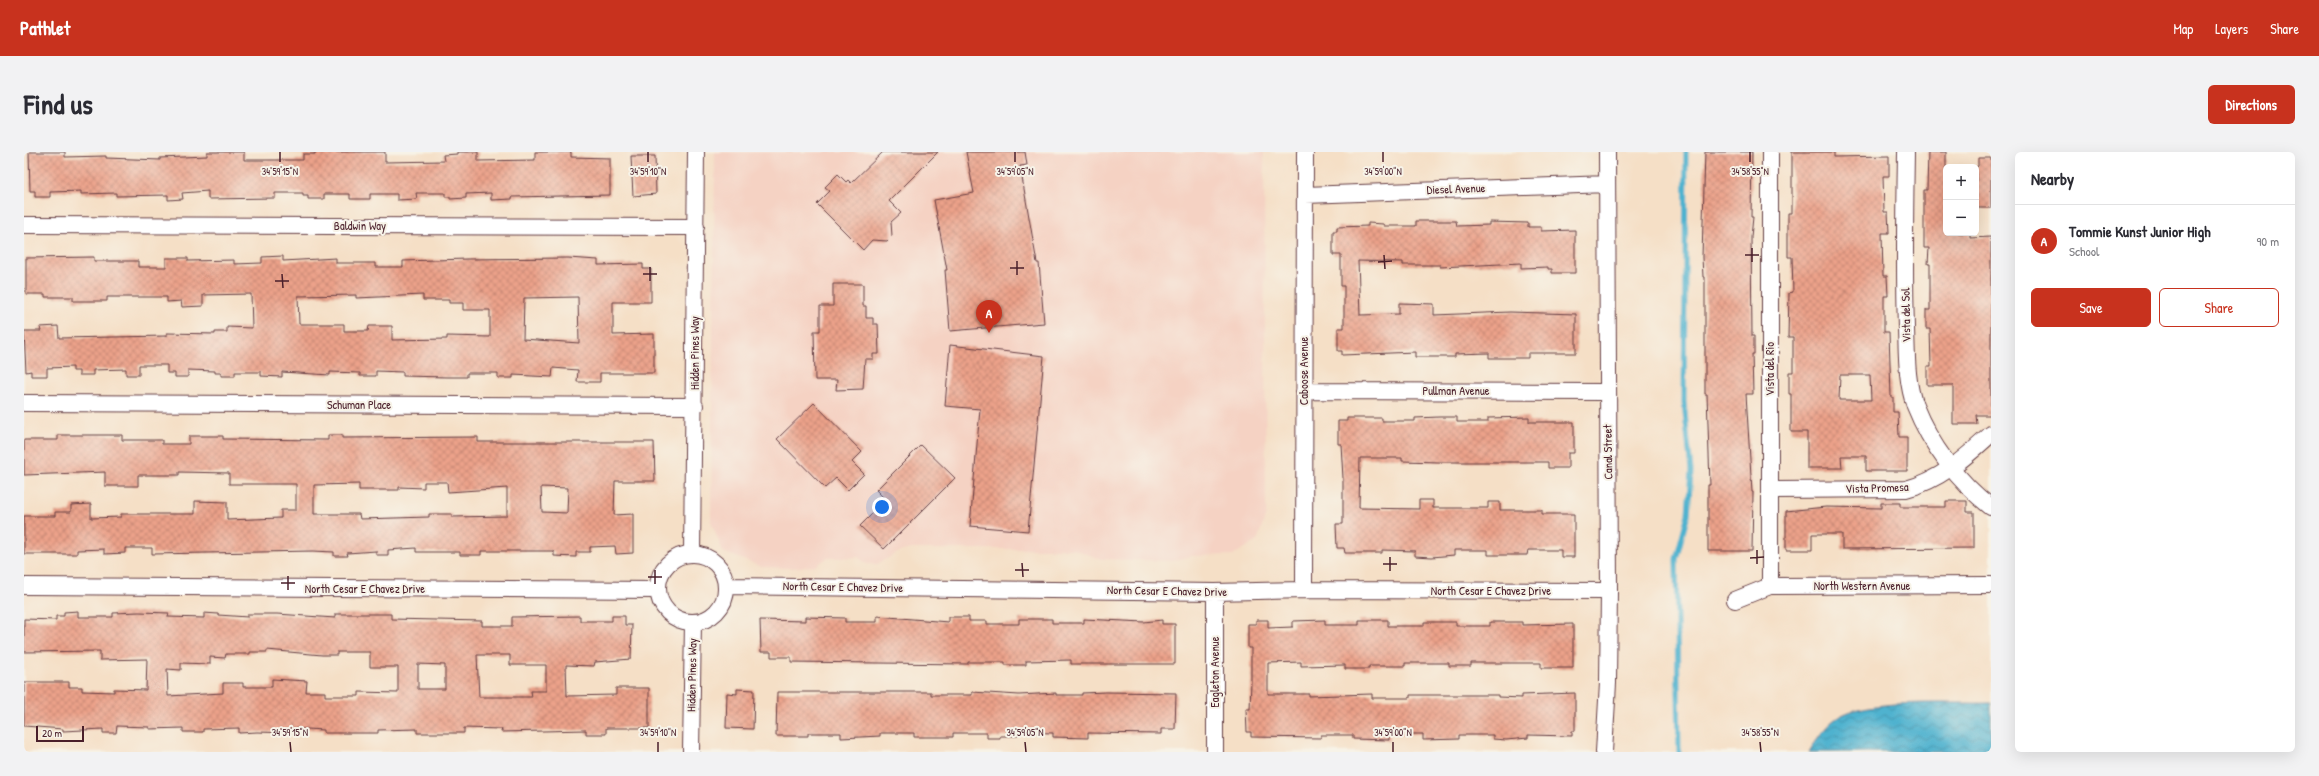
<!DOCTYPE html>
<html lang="en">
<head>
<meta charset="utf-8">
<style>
	:root { --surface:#fff; --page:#f2f2f3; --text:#2b2b33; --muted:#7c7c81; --line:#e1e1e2; --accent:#c8321e }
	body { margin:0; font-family:"Patrick Hand",sans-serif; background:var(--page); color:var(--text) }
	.controls { position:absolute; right:12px; top:12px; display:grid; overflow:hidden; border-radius:6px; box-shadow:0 4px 16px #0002 }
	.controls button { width:36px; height:36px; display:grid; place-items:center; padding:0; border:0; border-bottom:1px solid var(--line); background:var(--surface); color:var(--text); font:20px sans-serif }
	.scale { position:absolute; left:12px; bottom:10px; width:48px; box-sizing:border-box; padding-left:4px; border:2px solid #4a1f2b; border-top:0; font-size:11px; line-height:14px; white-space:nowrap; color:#4a1f2b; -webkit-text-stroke:3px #f7f3e8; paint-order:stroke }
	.you { position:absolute; left:858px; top:355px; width:14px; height:14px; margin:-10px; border:3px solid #fff; border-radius:50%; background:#1a73e8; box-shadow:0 0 0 6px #1a73e833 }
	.badge { display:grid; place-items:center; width:26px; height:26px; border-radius:50%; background:var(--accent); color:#fff; font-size:13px; font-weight:700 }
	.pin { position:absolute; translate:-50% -33px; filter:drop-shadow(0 1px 2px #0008) }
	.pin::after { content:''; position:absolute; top:21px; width:14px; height:12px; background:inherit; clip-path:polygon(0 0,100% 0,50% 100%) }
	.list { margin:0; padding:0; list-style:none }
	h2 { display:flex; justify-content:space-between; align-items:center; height:52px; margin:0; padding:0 16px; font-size:17px }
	h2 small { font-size:13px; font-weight:400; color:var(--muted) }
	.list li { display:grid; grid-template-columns:26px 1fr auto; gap:12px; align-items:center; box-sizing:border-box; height:72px; padding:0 16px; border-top:1px solid var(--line) }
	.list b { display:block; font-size:15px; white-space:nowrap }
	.list p { margin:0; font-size:13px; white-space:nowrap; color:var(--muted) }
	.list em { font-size:13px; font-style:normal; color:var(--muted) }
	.actions { display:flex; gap:8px; padding:12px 16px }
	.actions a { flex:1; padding:9px 0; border:1px solid var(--accent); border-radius:6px; text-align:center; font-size:14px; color:var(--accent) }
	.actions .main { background:var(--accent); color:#fff }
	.map { position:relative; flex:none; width:1967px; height:600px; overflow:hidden; border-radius:6px }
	header { display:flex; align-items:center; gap:24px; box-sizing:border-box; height:56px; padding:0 20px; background:var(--accent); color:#fff }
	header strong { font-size:19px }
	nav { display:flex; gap:22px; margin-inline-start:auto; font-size:14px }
	.intro { display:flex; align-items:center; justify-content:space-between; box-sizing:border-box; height:96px; padding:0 24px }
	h1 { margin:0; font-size:28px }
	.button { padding:10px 18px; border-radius:6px; background:var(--accent); color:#fff; font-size:14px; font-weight:700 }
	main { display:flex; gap:24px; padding:0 24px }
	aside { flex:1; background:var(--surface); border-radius:6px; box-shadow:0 4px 16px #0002 }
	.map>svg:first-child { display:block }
	.built { fill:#f5d2c3 }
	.water { fill:url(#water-waves); stroke:#4d687d }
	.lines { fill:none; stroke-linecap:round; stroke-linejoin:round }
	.stream { stroke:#50b2cf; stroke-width:5 }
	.building { fill:url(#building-cross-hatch); fill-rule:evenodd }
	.minor-casing { stroke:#643c42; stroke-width:18 }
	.minor { stroke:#fff; stroke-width:16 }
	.ticks { fill:none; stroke:#4a1f2b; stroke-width:1.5 }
	.labels { text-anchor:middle; stroke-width:4; stroke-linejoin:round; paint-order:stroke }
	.street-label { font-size:12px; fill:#4a1f2b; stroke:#f7f3e8 }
	.ticks-label { font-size:10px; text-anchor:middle; fill:#4a1f2b; stroke:#f7f3e8; stroke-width:4; stroke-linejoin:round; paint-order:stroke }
</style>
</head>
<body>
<header>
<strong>Pathlet</strong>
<nav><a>Map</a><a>Layers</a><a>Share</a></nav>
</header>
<div class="intro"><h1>Find us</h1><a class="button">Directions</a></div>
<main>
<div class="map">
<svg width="1967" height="600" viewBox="0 0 1967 600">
	<defs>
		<pattern id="water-waves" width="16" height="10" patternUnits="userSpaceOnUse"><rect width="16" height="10" fill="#50b2cf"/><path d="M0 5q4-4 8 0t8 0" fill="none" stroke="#4490a8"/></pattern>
		<pattern id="building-cross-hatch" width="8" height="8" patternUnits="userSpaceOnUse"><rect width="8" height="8" fill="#eca28a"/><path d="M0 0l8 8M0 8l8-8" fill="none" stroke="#c18371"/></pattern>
	</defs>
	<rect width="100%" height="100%" fill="#f7f3e8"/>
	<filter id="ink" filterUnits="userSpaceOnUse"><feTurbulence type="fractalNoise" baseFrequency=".025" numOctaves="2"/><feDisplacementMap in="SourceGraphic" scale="8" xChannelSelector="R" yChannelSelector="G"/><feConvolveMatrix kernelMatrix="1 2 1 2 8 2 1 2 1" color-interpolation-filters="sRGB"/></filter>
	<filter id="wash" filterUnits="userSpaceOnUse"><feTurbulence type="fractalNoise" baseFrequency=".012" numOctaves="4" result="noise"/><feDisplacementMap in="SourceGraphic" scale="16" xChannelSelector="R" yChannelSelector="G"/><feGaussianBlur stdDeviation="0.9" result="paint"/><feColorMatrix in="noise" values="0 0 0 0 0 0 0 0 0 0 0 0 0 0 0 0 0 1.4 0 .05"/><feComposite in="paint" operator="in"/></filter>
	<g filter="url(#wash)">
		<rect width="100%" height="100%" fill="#f5dfc6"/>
		<path class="built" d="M691 0H1240L1242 362 1233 389 1209 403 1166 404 1149 409 1077 407 1049 397H887L875 400 853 412H843L834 405 803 406 791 414 766 416 738 415 699 400 687 369Z"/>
		<path class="water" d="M1967 551V600H1785C1794 585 1804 569 1820 562 1851 547 1930 552 1967 551Z"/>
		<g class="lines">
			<path class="stream" d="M1655 600 1652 407 1664 362 1667 319 1660 250 1662 0"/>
		</g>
		<g id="blocks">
			<path class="building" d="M5 0H41V5L82 4V6L136 8V6L183 4V0H220V8H279V2H291V0H361V10L420 9 419 3 433 2V0H454V9L511 8V0H547V5L586 6V43L488 45V47L467 48V41L442 42V46L426 47V45H421V41H392L393 47 373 48V42H346V47H326V42H300V47H284V44H279V41H251V46L184 47V39L158 41 159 47 144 48V43L92 44V41L57 42V39L26 40V45H11V39H6Z
				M859 0H914L865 49 877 61 867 70 868 84 863 89 848 88 839 98 793 52 806 39 801 35 814 22 822 30 824 28 827 31Z
				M942 0H1001L1003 13 996 14 1013 111H1015L1020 171 926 179 921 118H923L910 48 950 41Z
				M1681 0H1728L1727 65H1729L1727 85 1728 184H1730V202H1728L1729 242H1722L1728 340H1729L1728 399H1684V333H1686L1683 242H1681V125H1679L1678 105Z
				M1768 0H1810V5L1865 4V24H1859L1860 60H1864L1865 81H1858L1859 124H1863L1864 144H1860V180H1865L1867 245H1869V260H1874L1875 285H1883V319H1842V304H1817L1818 316H1783V280H1767V242H1765V220H1769V185H1764L1765 141 1769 140 1768 105H1764V61H1768ZM1816 223H1846L1847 248H1815Z
				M1904 0H1922V81H1946V86L1967 85V263H1952L1953 272H1929V233H1903V214H1907L1906 177H1902V158H1906V112H1904L1905 96H1900V38H1903Z
				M607 4H631L632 42 609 44Z
				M1954 6H1967V56H1952V15L1954 14Z
				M1392 69H1432L1433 74 1465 73V70L1504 71V75H1517V79L1551 78V121H1528V117H1524V115L1497 116V111L1416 115V113H1379V110L1334 109 1336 163 1375 162V151L1410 152V163L1486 160 1552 162V201H1504V206H1465V201L1431 202V205H1391V200L1318 203V199H1314V176H1320V134H1317V103H1309V79H1313V75L1344 74V71L1359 72 1360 74H1392Z
				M259 104V109L312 106V111H351V115H379V109L443 107 544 106 574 108V113L619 112V117H627V150H589V183L630 182V221H576V230H553L554 218 529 216 528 225 489 223V226H474V221H443V225H423L379 224V220L352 219V224H336V221L306 220V223L258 220V225L237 224V220H211V224H197V221H191V219L164 218V225H151V221H143V213H115V223H102V217L69 218V223H55V219H49V215L23 216V224H7V219L2 220 0 179H17L16 175 34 174 35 186 143 184V181L191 182V180H203V175L228 176 227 142 179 143V154L158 155 157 149 143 150V145H83V149H49V145H21V142H2V106L70 105V109H114V115H142V106H164V109L210 108V112L238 111V105ZM332 143V146L399 143V148H425V151H439V158H466V185L423 184V187L368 188V174H345L344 179H320V172H275L274 144ZM554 145 555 191 499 187 500 146Z
				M809 132H839V154H842V166H849V172H854L855 202H849V207H841L839 237 812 238 813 228H791L790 179H796V154H809Z
				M926 193 1020 204 1004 379 946 374 956 257 921 254Z
				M790 251 838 300 828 310 840 322 824 338 812 326 801 336 753 287Z
				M1415 265H1433V270H1464V266L1505 265V270H1550V301H1544V316H1524V310H1414L1378 309V306H1336L1335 356 1395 357V348H1409V356H1464V350H1476V358H1518V362H1550V405H1537V398H1504L1503 403H1464V398H1430V403L1408 405 1391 404V399L1358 398V401H1321L1320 396H1313L1312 372H1319V326L1317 292H1314V269H1323V266H1358V269H1391V266Z
				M34 283H98V288H138V292H165V284H199V287L304 288V283H318V286L454 285V290H630L631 329H591L590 363 609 362V401L592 402 591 394 566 395V400H552V405L530 404V399H457V403H436V400H392V396L364 398V403H352V399L323 401 324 404H310V400L289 399 128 402V396H101V401L80 402V397L53 398V402H0V364H31V360H47V353L67 352V366L97 365V362H171V349L203 350V368L257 366V358H272V332H205V321L155 320V323H114V334H81V320L0 323V288H34ZM400 330H423L424 340 483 336V364L428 365V362H405V365L336 367 335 362H290V333L335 332V338H375V335L400 336ZM517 335 544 336 543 361 518 360Z
				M897 293 931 326 860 397 836 374 862 348 852 338Z
				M1922 349H1943V360H1950V396L1818 397V382H1788V398H1762V359L1802 355 1857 356V351H1876V355H1922Z
				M54 459V465H89V461L115 460 145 461 144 465 180 466V461L194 462V463L224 465V462H253L311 466V462H367V467L458 469V474H488V465L556 464V469H588V464H601V473H608L607 507 571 510 570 514 542 513 543 544 592 543V536H625V576H582V582H562V578L477 580 478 577 440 576V581H393V577L354 578V581H300V578L267 576V581L233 580 215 581V576L179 577V580H159V576L125 577V575L93 574 92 581H79V577L39 579V577L0 574V530H45V535H58V539L90 540V537L122 538 123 507 76 508V499L0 500V467L32 468V464H40V460ZM243 498 298 503H313V500H346V515H374V541L335 540V544H301V540H282L283 529 248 527V535H219V531H199V541L144 544 143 517 157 518V511L186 512V505L201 506 202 502H226V500H243ZM453 503H486V513H522V539H507L508 545H455ZM394 512 421 513V537H394Z
				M853 464 924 470V465H945V469H963V472H995V467H1028V471H1060V467L1120 470 1138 468V472H1151V512H1047V508L1002 509V513H981V510H944V512L767 510V505H747V500H737L736 468 781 469V465L821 466V470H853Z
				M1232 468H1244V476L1269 475V469L1301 468V473H1335V468H1364V474H1400V470H1432V474H1466V470H1498V473L1549 472V516H1517V511H1447V514H1425V511H1381V514H1345V517H1321V513L1277 514V510L1244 511V542H1285V544L1348 542V546H1386V543H1474V545L1498 546V543L1551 541V579H1548V584L1504 583V586L1482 588 1469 587V583H1435V587L1399 588V582H1365V588L1329 587V583H1297V586L1227 585V580H1223L1222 557H1226L1227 530V496H1224V472H1232Z
				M713 537 730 538 729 577 702 576 703 541 713 542Z
				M753 540H907V543H948V540L995 543 1032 541V543H1058V541L1082 540 1152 541 1151 577H1137V582L1064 581V586L1029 585V581L994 580V584H976V586H963V581H929V585H890V581H856V584L817 586V581H784V584H752Z"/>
		</g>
	</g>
	<g filter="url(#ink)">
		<use href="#blocks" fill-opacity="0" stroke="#643c42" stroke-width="1"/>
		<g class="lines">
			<g class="minor-casing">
				<path id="minor" d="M1746 0V434
					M1882 0C1881 59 1880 117 1882 176 1883 202 1882 229 1891 254 1906 292 1934 330 1967 355
					M1281 43 1583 32
					M0 73 672 75
					M1280 239 1583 240
					M0 251 671 254
					M1746 338 1882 337C1915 329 1942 305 1967 282
					M668 402 672 0
					M634 436a34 34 0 1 1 68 0a34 34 0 1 1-68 0Z
					M0 434 634 438
					M702 434 1191 440 1280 438 1585 439
					M1280 438 1281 0
					M1711 448 1746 434 1967 433
					M667 600 669 470
					M1191 600V440
					M1580 600 1584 531 1585 439 1583 0"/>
			</g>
			<use href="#minor" class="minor"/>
		</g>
	</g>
	<path class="ticks" d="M256 0V10M624 0V10M991 0V10M1359 0V10M1726 0V10M1728 96V110M1360 103 1361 117M1721 103H1735M993 109V123M1354 110 1368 109M626 115V129M986 116H1000M258 122 259 136M619 122H633M251 129H265M1733 398V412M1366 405V419M1726 406 1740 405M998 411 999 425M1359 412H1373M631 418V432M991 418H1005M264 424V438M624 425H638M257 431H271M266 590 267 600M634 590V600M1001 590 1002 600M1369 590V600M1736 590 1737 600"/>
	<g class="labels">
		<g class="street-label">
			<text transform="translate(1432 37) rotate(-2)" y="4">Diesel Avenue</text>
			<text x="336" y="78">Baldwin Way</text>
			<text transform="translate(1882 163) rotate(-91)" y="4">Vista del Sol</text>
			<text transform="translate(671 201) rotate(-90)" y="4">Hidden Pines Way</text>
			<text transform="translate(1746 217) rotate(-90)" y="4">Vista del Rio</text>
			<text transform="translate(1280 219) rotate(-90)" y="4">Caboose Avenue</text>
			<text x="1432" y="243">Pullman Avenue</text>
			<text x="335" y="257">Schuman Place</text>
			<text transform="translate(1584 300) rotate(-91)" y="4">Canal Street</text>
			<text transform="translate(1853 336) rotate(-2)" y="4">Vista Promesa</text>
			<text x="1838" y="438">North Western Avenue</text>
			<text transform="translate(819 435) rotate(1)" y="4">North Cesar E Chavez Drive</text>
			<text x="341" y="441">North Cesar E Chavez Drive</text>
			<text transform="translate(1143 439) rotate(1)" y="4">North Cesar E Chavez Drive</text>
			<text x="1467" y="443">North Cesar E Chavez Drive</text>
			<text transform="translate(1191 520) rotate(-90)" y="4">Eagleton Avenue</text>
			<text transform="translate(668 523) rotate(-89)" y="4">Hidden Pines Way</text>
		</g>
	</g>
	<g class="ticks-label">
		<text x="256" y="23">34°59'15"N</text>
		<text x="624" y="23">34°59'10"N</text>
		<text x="991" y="23">34°59'05"N</text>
		<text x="1359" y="23">34°59'00"N</text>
		<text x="1726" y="23">34°58'55"N</text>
		<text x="266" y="584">34°59'15"N</text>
		<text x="634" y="584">34°59'10"N</text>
		<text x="1001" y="584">34°59'05"N</text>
		<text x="1369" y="584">34°59'00"N</text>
		<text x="1736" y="584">34°58'55"N</text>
	</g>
</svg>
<div class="controls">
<button>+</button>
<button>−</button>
</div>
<div class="scale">20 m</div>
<div class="you"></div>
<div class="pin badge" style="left:965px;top:181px">A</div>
</div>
<aside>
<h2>Nearby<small></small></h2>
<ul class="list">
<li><span class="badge">A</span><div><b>Tommie Kunst Junior High</b><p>School</p></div><em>90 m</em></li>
</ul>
<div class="actions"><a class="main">Save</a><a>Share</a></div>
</aside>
</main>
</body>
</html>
